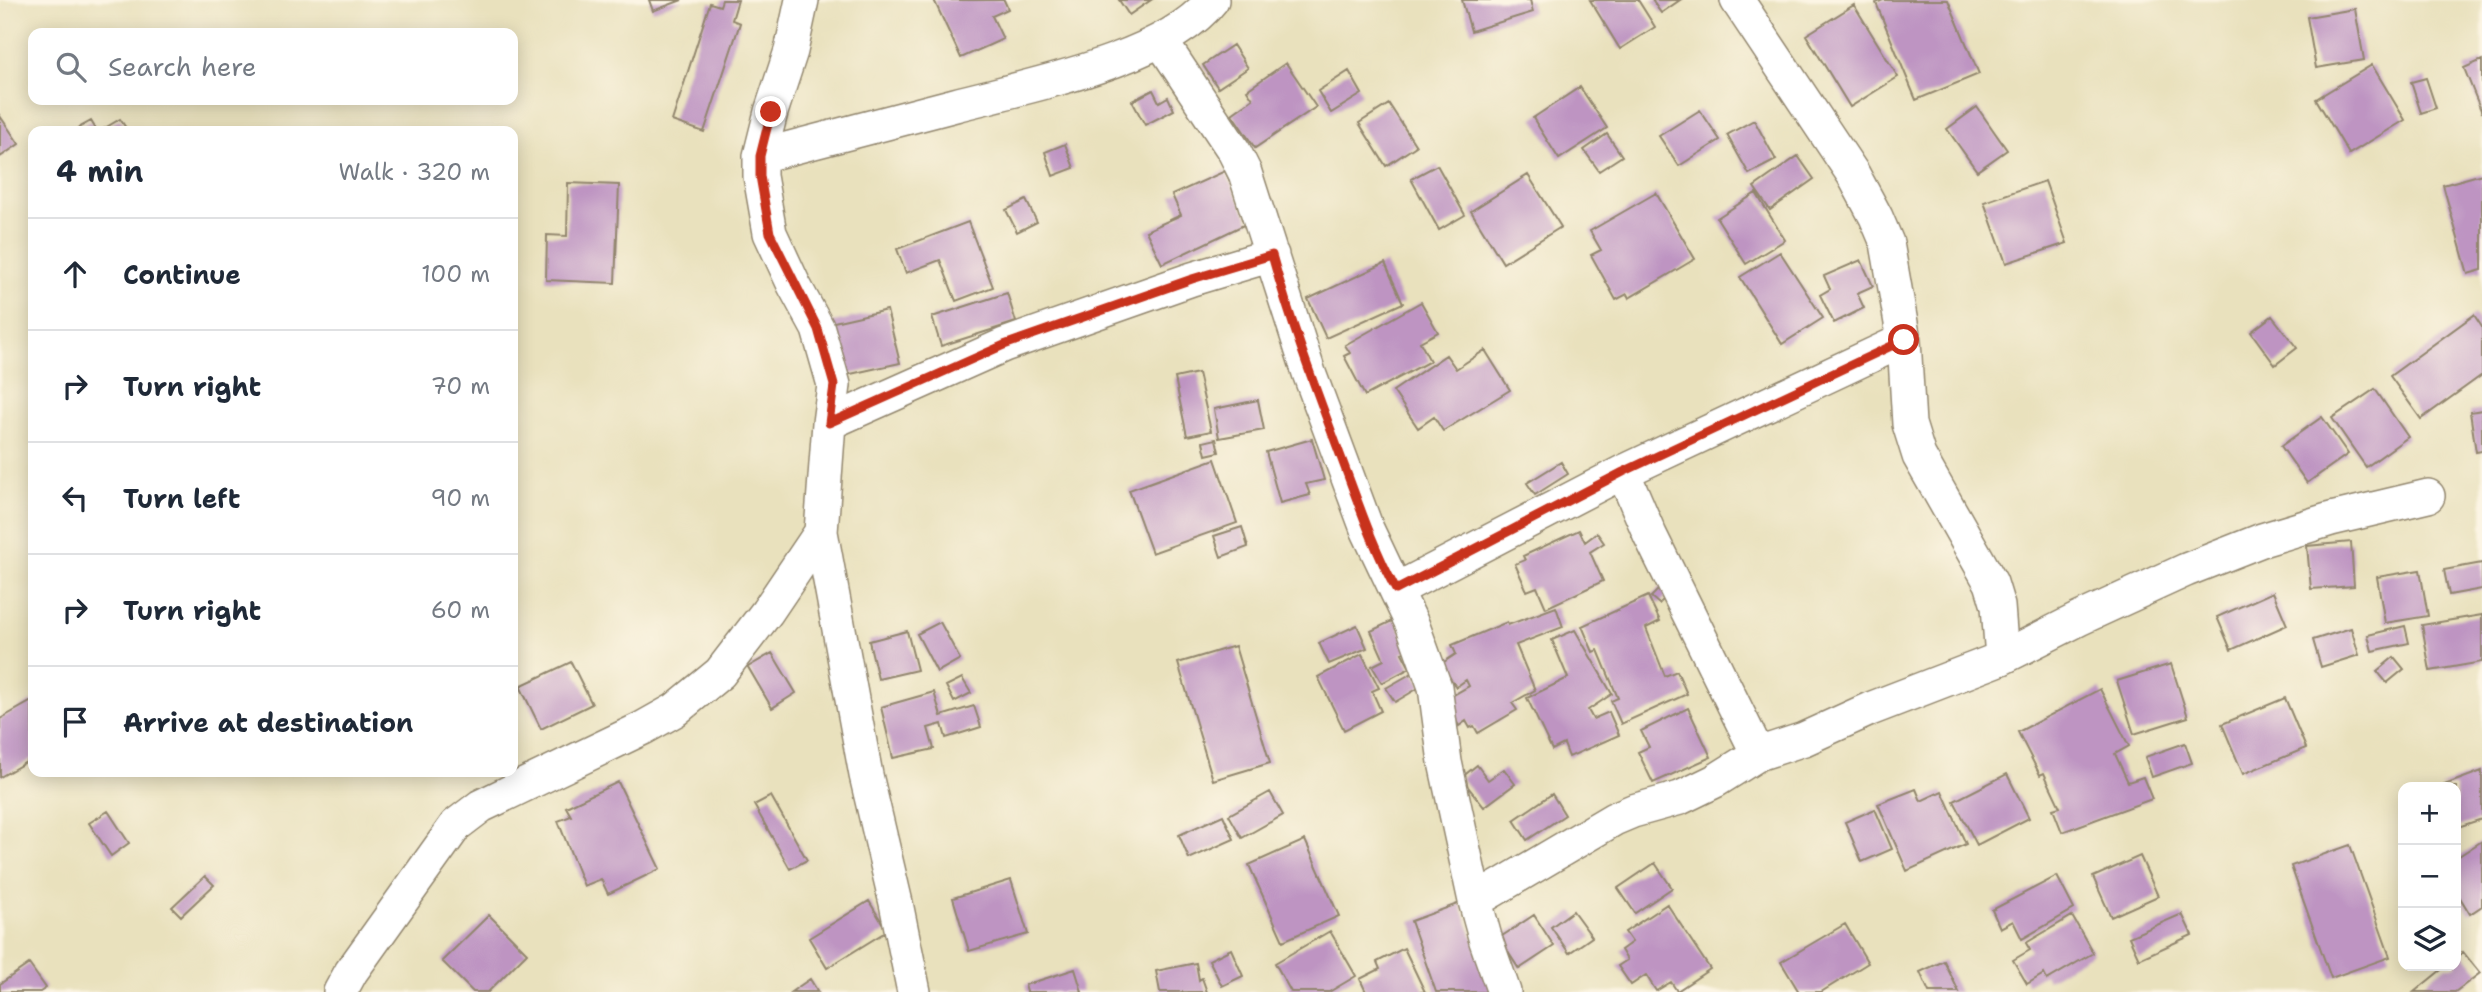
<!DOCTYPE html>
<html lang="en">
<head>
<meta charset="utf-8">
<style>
	:root { --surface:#fff; --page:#f2f2f3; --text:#1f2937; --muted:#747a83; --line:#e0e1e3 }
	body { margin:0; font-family:"Shantell Sans",sans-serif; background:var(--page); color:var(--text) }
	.controls { position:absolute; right:21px; bottom:21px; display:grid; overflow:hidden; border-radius:14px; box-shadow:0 4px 18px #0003 }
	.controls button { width:63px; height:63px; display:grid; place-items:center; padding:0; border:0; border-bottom:2px solid var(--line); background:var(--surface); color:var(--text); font:35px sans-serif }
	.stop { position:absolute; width:21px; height:21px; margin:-16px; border:5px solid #c8321e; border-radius:50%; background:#fff }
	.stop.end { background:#c8321e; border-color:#fff; box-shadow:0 2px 7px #0008 }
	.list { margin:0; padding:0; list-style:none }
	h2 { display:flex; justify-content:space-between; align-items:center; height:91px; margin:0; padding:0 28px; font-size:30px }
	h2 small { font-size:23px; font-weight:400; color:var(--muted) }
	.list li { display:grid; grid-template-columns:46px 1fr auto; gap:21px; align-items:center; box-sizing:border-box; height:112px; padding:0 28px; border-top:2px solid var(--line) }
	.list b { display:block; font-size:26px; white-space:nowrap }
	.list em { font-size:23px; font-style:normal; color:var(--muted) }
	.icon { flex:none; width:38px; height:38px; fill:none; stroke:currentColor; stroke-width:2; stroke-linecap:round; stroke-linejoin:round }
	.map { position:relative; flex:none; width:2482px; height:992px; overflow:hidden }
	.search { position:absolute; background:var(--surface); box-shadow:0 4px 18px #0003; left:28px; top:28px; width:490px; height:77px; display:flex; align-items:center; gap:18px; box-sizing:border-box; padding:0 24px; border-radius:14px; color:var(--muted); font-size:26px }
	.panel { position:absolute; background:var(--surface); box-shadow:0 4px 18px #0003; left:28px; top:126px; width:490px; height:651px; border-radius:14px }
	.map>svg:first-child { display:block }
	.building { fill:#be94c2 }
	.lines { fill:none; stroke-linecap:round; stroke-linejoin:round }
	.street-casing { stroke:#92866e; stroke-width:36 }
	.street { stroke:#fff; stroke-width:33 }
	.route { stroke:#c8321e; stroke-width:9 }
</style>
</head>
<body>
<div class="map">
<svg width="2482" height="992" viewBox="0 0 2482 992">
	<rect width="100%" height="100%" fill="#fcf5e5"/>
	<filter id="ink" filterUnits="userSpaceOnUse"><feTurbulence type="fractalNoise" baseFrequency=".0143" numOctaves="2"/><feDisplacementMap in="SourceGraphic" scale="14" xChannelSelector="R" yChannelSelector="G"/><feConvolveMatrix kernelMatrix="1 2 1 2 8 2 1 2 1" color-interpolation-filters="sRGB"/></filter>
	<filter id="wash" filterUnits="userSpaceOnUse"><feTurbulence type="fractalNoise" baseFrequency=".00686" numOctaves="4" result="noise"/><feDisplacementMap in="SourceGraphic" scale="28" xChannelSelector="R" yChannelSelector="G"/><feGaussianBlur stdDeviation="1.57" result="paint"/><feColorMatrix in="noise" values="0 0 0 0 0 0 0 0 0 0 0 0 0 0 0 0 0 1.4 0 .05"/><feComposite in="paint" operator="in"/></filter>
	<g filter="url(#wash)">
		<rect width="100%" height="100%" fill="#e9e1bd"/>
		<g id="blocks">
			<path class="building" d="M649 0H682L653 11Z
				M722 0H738L732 20 740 23 704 132 672 121 710 3 720 6Z
				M934 0H1004L1008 9 992 16 1003 39 961 58Z
				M1119 0H1151L1129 15Z
				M1462 0H1530L1533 12 1471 31Z
				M1590 0H1638L1655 27 1620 49Z
				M1652 0H1680L1661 13Z
				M1883 0H1948L1979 74 1916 100 1876 3Z
				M1854 5 1898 77 1850 107 1806 35Z
				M2355 9 2364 60 2316 68 2307 17Z
				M1233 45 1248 68 1218 88 1203 65Z
				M2482 60V113L2464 68Z
				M1286 63 1316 107 1255 148 1232 114 1253 99 1247 90Z
				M2372 65 2405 120 2349 154 2316 99Z
				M1349 71 1362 94 1331 113 1318 91Z
				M2426 78 2436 108 2421 113 2411 82Z
				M1580 87 1607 128 1559 159 1533 118Z
				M1153 90 1159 102 1168 97 1174 110 1145 125 1132 101Z
				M1389 104 1416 146 1386 166 1359 123Z
				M1977 107 2007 150 1977 171 1947 129Z
				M1700 110 1720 140 1679 166 1659 136Z
				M0 116 19 144 0 157Z
				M120 119 128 131H100Z
				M1754 120 1776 160 1749 174 1727 135Z
				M91 121 97 131H73Z
				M1607 134 1622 156 1599 171 1584 150Z
				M1065 144 1074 168 1053 176 1045 152Z
				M1798 156 1814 179 1770 210 1754 187Z
				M1437 165 1465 215 1439 230 1411 179Z
				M1225 171 1250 222 1162 264 1146 231 1181 215 1172 195Z
				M2482 174V270L2468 274 2443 185Z
				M1528 175 1561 227 1503 263 1471 211Z
				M2045 181 2067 243 2006 263 1984 202Z
				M568 183 619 185 615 283 546 280 547 235 567 236Z
				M1656 193 1695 259 1629 298 1627 294 1616 300 1591 255 1601 250 1590 231Z
				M1756 193 1785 240 1746 264 1717 218Z
				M1026 200 1037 222 1017 232 1006 210Z
				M968 222 993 287 956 301 940 260 906 273 897 249Z
				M1780 252 1823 318 1782 344 1740 277Z
				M1861 260 1873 286 1857 293 1864 308 1834 323 1820 295 1830 289 1824 276Z
				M1385 263 1403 303 1326 338 1308 299Z
				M1007 293 1016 322 941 346 932 317Z
				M1421 302 1438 332 1420 342 1430 361 1365 396 1344 356 1350 353 1345 345Z
				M887 310 900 363 837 377 825 324Z
				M2474 315 2482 327V375L2421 419 2390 376Z
				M2272 316 2297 348 2275 365 2251 332Z
				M1485 350 1510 390 1443 431 1434 417 1418 428 1393 391 1446 355 1456 369Z
				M1198 373 1211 431 1187 436 1175 378Z
				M2375 389 2408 437 2366 467 2332 418Z
				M1258 400 1264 430 1219 438 1214 409Z
				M2482 410V451L2476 452 2470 412Z
				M2322 417 2348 454 2307 483 2281 446Z
				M1216 439 1219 452 1206 455 1203 442Z
				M1312 439 1324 480 1306 484 1310 495 1280 503 1266 452Z
				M1215 459 1237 523 1152 553 1129 490Z
				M1561 462 1568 474 1535 495 1527 483Z
				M1242 527 1248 547 1221 557 1214 536Z
				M1579 530 1585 542 1597 533 1604 543 1590 552 1603 581 1546 608 1537 587 1527 591 1515 564 1525 560 1523 556Z
				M2351 542 2354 586 2311 589 2307 546Z
				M2482 563V589L2449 595 2444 570Z
				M2420 570 2428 616 2385 623 2377 577Z
				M1665 583 1672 591 1659 604 1651 597Z
				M2273 592 2287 625 2231 650 2217 617Z
				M1648 596 1660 621 1646 628 1665 676 1677 671 1687 694 1621 724 1611 701 1618 698 1598 650 1593 652 1582 626Z
				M1556 607 1563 627 1516 645 1535 690 1512 703 1517 710 1478 733 1474 726 1470 728 1466 721 1459 726 1445 700 1469 686 1466 680 1456 687 1441 664 1456 654 1452 645 1507 622 1508 625Z
				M2482 615V662L2430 671 2422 625Z
				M1396 619 1409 650 1402 653 1410 668 1382 683 1372 666 1384 660 1371 631Z
				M940 622 960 659 937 672 917 634Z
				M1357 625 1367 648 1329 664 1319 643Z
				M2405 626 2409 643 2372 651 2368 635Z
				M2351 628 2359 655 2321 667 2313 640Z
				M1575 630 1612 694 1588 710 1593 719 1609 712 1619 735 1569 757 1564 744 1552 750 1527 698 1568 678 1552 640Z
				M907 631 917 670 878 679 869 641Z
				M1235 646 1270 763 1213 780 1178 663Z
				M772 653 796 693 772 708 748 667Z
				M1362 654 1379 688 1372 691 1381 711 1344 730 1318 677Z
				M2394 657 2404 669 2387 683 2377 671Z
				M571 662 592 704 541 729 520 686Z
				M2171 664 2188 717 2134 734 2117 681Z
				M1414 672 1422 686 1395 702 1386 688Z
				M962 678 971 693 954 702 946 686Z
				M2100 689 2129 746 2115 754 2128 782 2143 777 2152 799 2062 832 2053 809 2060 807 2044 773 2040 775 2018 732Z
				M934 692 941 716 974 706 981 727 946 738 942 724 928 728 934 749 893 758 881 707Z
				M2285 698 2306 748 2243 774 2222 724Z
				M32 701 33 758 0 777V719Z
				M1688 708 1711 757 1653 783 1638 752 1649 747 1641 731Z
				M2185 743 2192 763 2152 777 2145 757Z
				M1477 765 1488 780 1504 769 1515 784 1484 807 1461 778Z
				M2482 771V819L2458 827 2456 820V787H2439Z
				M2007 774 2029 818 1977 845 1954 801Z
				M618 782 660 869 608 894 601 879 584 886 558 821 571 816 566 807Z
				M1916 789 1921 801 1942 791 1966 844 1907 871 1878 804Z
				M1270 792 1283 815 1242 838 1229 815Z
				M1552 794 1565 815 1527 840 1514 820Z
				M771 796 807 860 790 869 754 805Z
				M1875 809 1892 849 1862 862 1845 822Z
				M108 811 129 843 111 856 89 823Z
				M1223 815 1234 839 1189 859 1179 835Z
				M1305 840 1339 916 1283 941 1249 865Z
				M2482 841V906L2470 914 2456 891V858Z
				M2350 845 2390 957 2331 978 2291 866Z
				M2140 856 2158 896 2111 917 2093 877Z
				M1655 863 1672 888 1635 913 1618 888Z
				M205 876 214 885 181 916 172 907Z
				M2057 876 2074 909 2022 939 2013 921 2000 928 1992 910Z
				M1011 880 1028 934 969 951 953 898Z
				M869 901 887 931 827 968 809 938Z
				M1460 903 1494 992H1436L1411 921Z
				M1667 904 1710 969 1677 991 1671 982 1656 991 1646 975 1631 985 1618 966 1627 960 1621 950 1632 942 1625 932Z
				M1573 911 1592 937 1569 953 1551 927Z
				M2182 914 2192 935 2139 959 2129 937Z
				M489 915 527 953 488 992H473L442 961Z
				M1534 915 1554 946 1519 969 1499 938Z
				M2072 916 2093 953 2047 980 2044 974 2027 984 2013 960 2030 950 2026 943Z
				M1845 924 1868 963 1821 992H1799L1781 962Z
				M1330 931 1356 976 1329 992H1291L1275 963Z
				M1404 948 1425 992H1366L1360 979 1380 969 1377 962Z
				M1231 949 1243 976 1222 986 1209 960Z
				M2463 952 2480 973 2455 992H2414L2446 966H2456V958Z
				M1944 961 1959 992H1929L1920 972Z
				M1196 963 1199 980 1202 978 1207 992H1160L1156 971Z
				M29 964 46 988 40 992H0V984Z
				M1075 969 1082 992H1027L1025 985Z
				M810 979 818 992H791Z"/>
		</g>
	</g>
	<g filter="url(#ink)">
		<use href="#blocks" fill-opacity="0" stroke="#92866e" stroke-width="2"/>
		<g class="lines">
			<g class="street-casing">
				<path id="street" d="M1737 0 1853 174 1876 217 1887 243 1904 340 1909 424 1919 456 1991 583 1998 606 2002 658
					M1161 41 1234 151 1245 173 1309 373 1367 529 1413 626 1435 687 1445 762 1475 901 1486 941 1504 992
					M760 156C825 139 890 122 955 105 1027 86 1166 60 1212 0
					M829 423 1004 345 1192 279 1272 255
					M1623 472 1650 535 1758 754
					M821 532 866 775 896 903 914 992
					M1396 590 1623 472 1904 340
					M1475 901 1614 819 1633 811 1680 798 1715 781 1758 754 1804 739 1870 709 2002 658 2079 619 2186 570 2262 540 2331 519 2428 496
					M340 992 351 972 456 825 481 806 643 728 675 710 720 673 767 612 821 532 829 423 834 385 818 329 794 285 770 233 760 176V156L771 112 791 51 802 0"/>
			</g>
			<use href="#street" class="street"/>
		</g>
	</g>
	<g class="lines" filter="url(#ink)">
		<path class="route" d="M771 112 760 156V176L770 233 818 329 834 385 829 423 1004 345 1192 279 1272 255C1291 324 1316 390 1341 457 1358 502 1373 547 1396 590L1623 472 1904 340"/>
	</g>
</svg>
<div class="controls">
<button>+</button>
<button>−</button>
<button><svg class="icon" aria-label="layers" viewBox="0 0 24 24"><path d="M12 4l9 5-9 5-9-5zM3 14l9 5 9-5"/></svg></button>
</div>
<div class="stop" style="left:1904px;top:340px"></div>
<div class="stop end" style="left:771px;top:112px"></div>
<div class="search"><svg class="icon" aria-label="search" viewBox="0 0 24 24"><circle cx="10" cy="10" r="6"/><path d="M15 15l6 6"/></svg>Search here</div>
<section class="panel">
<h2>4 min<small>Walk · 320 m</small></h2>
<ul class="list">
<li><svg class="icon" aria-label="ahead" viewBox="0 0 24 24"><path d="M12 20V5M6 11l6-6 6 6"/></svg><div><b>Continue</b></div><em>100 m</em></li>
<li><svg class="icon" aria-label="right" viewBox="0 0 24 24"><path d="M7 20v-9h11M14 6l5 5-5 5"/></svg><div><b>Turn right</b></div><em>70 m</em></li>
<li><svg class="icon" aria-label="left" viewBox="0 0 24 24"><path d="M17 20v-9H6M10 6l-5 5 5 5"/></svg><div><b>Turn left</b></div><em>90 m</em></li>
<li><svg class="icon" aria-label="right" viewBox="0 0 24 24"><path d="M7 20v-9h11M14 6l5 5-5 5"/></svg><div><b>Turn right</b></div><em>60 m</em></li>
<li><svg class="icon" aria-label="arrive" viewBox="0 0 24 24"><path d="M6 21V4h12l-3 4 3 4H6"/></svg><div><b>Arrive at destination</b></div></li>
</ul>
</section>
</div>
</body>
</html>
